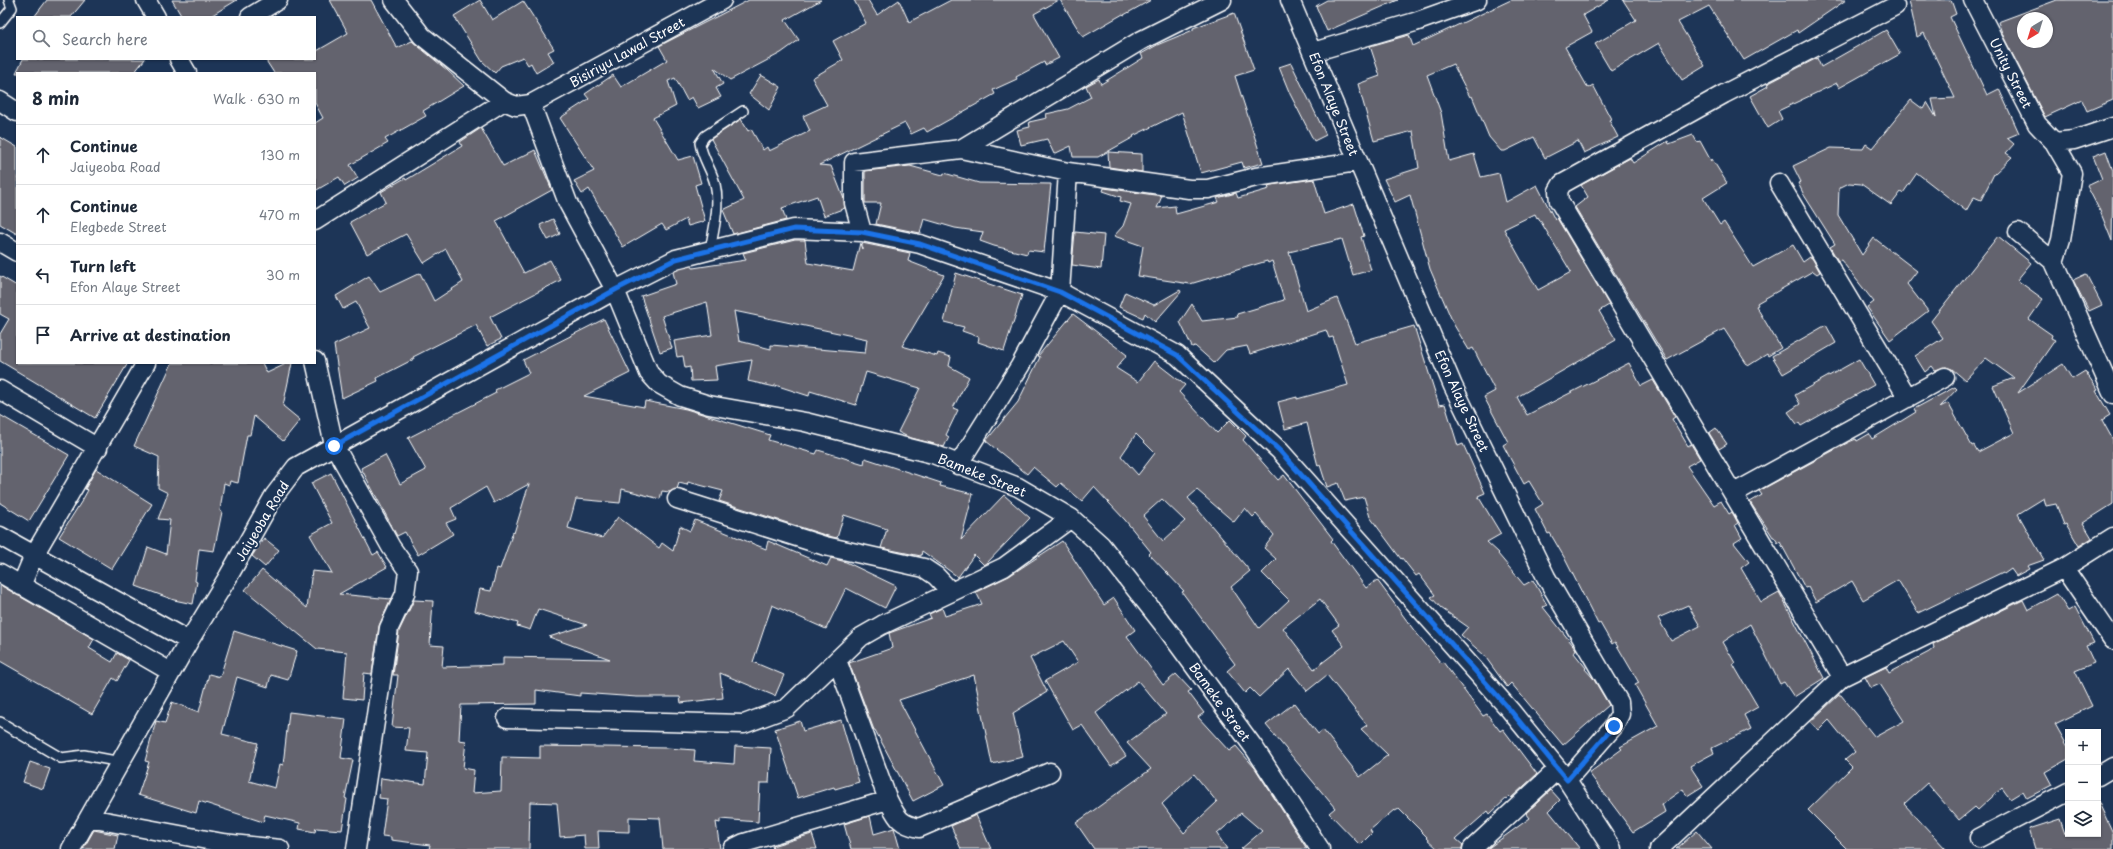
<!DOCTYPE html>
<html lang="en">
<head>
<meta charset="utf-8">
<style>
	:root { --surface:#fff; --page:#f2f2f3; --text:#1f2937; --muted:#747a83; --line:#e0e1e3 }
	body { margin:0; font-family:"Playpen Sans",sans-serif; background:var(--page); color:var(--text) }
	.controls { position:absolute; right:12px; bottom:12px; display:grid; overflow:hidden; border-radius:0px; box-shadow:0 1px 3px #0004 }
	.controls button { width:36px; height:36px; display:grid; place-items:center; padding:0; border:0; border-bottom:1px solid var(--line); background:var(--surface); color:var(--text); font:20px sans-serif }
	.compass { position:absolute; left:2017px; top:12px; width:36px; height:36px; border-radius:50%; background:var(--surface); box-shadow:0 1px 3px #0004; rotate:218deg }
	.stop { position:absolute; width:12px; height:12px; margin:-9px; border:3px solid #1a73e8; border-radius:50%; background:#fff }
	.stop.end { background:#1a73e8; border-color:#fff; box-shadow:0 1px 4px #0008 }
	.list { margin:0; padding:0; list-style:none }
	h2 { display:flex; justify-content:space-between; align-items:center; height:52px; margin:0; padding:0 16px; font-size:17px }
	h2 small { font-size:13px; font-weight:400; color:var(--muted) }
	.list li { display:grid; grid-template-columns:26px 1fr auto; gap:12px; align-items:center; box-sizing:border-box; height:60px; padding:0 16px; border-top:1px solid var(--line) }
	.list b { display:block; font-size:15px; white-space:nowrap }
	.list p { margin:0; font-size:13px; white-space:nowrap; color:var(--muted) }
	.list em { font-size:13px; font-style:normal; color:var(--muted) }
	.icon { flex:none; width:22px; height:22px; fill:none; stroke:currentColor; stroke-width:2; stroke-linecap:round; stroke-linejoin:round }
	.map { position:relative; flex:none; width:2113px; height:849px; overflow:hidden }
	.search { position:absolute; background:var(--surface); box-shadow:0 1px 3px #0004; left:16px; top:16px; width:300px; height:44px; display:flex; align-items:center; gap:10px; box-sizing:border-box; padding:0 14px; border-radius:0px; color:var(--muted); font-size:15px }
	.panel { position:absolute; background:var(--surface); box-shadow:0 1px 3px #0004; left:16px; top:72px; width:300px; height:292px; border-radius:0px }
	.map>svg:first-child { display:block }
	.building { fill:#64646e; stroke:#fff; fill-rule:evenodd }
	.lines { fill:none; stroke-linecap:round; stroke-linejoin:round }
	.service-casing { stroke:#fff; stroke-width:12 }
	.minor-casing { stroke:#fff; stroke-width:21 }
	.service { stroke:#1d3557; stroke-width:9 }
	.minor { stroke:#1d3557; stroke-width:18 }
	.route { stroke:#1a73e8; stroke-width:5 }
	.labels { text-anchor:middle; stroke-width:4; stroke-linejoin:round; paint-order:stroke }
	.street-label { font-size:13px; fill:#fff; stroke:#1d3557 }
</style>
</head>
<body>
<div class="map">
<svg width="2113" height="849" viewBox="0 0 2113 849">
	<rect width="100%" height="100%" fill="#1d3557"/>
	<filter id="ink" filterUnits="userSpaceOnUse"><feTurbulence type="fractalNoise" baseFrequency=".025" numOctaves="2"/><feDisplacementMap in="SourceGraphic" scale="8" xChannelSelector="R" yChannelSelector="G"/><feConvolveMatrix kernelMatrix="1 2 1 2 8 2 1 2 1" color-interpolation-filters="sRGB"/></filter>
	<g filter="url(#ink)">
		<path class="building" d="M47 0H85L71 17H34Z
			M172 0H237L209 17H182Z
			M330 0H371L397 48 412 41 447 70 464 86 423 111 426 116 385 139 388 143 350 165 358 178 345 186 339 177 315 191V123L323 118 315 103V73H274L265 59H315V52L348 33Z
			M480 0 492 20 523 1 554 49 548 52 554 62 536 73 531 63 528 65 523 57 501 66 495 73 482 61 454 16Z
			M749 0H821L785 20 799 40 781 53 730 80 714 68 723 84 716 88 721 97 698 108 692 97 687 100 675 78 668 81 676 106 653 118 678 160 693 156 701 183 695 185 705 221 688 226 686 219 666 230 662 224 623 247 589 189 582 194 574 181 594 171 560 118 589 99 585 94 613 75 621 87 667 60 659 46Z
			M854 0H868L877 15 899 0 909 22 951 0H1059L1034 14 1059 58 1045 65 1044 62 1016 77 1017 79 993 90 995 94 927 132 924 128 911 134 905 123 819 165 831 166 844 199 845 208 824 216 817 196 782 208 786 220 733 234 723 210 744 200 711 139 741 119 748 131 751 129 763 150 767 147 769 151 810 131 803 116 827 105 812 78 843 60 833 41 866 23Z
			M1060 0H1151L1124 15 1123 14 1083 37Z
			M1327 0H1398L1327 31 1316 6Z
			M1511 0H1609L1583 15 1592 32 1565 47 1588 88 1593 85 1611 119 1609 120 1618 137 1584 153 1578 141 1545 158 1534 137 1505 151H1501L1489 137 1472 96 1470 97 1453 64 1427 75 1441 113 1449 161 1474 154 1481 177 1499 173 1506 202 1537 185 1555 220 1557 218 1609 305 1599 311 1616 340 1517 397 1527 415 1629 363 1641 386 1653 380 1675 417 1672 419 1688 446 1691 444 1700 459 1687 466 1714 505 1721 501 1729 514 1732 512 1738 523 1735 525 1742 538 1734 543 1749 562 1741 568 1761 602 1779 592 1824 678 1794 697 1784 682 1780 684 1750 624 1723 642 1735 663 1733 664 1737 671 1758 707 1744 715 1751 729 1712 748 1714 753 1690 766 1703 786 1687 796 1683 789 1662 804 1665 812 1633 832 1589 773 1622 749 1620 747 1658 726 1635 685 1639 683 1615 642 1612 644 1600 623 1598 624 1564 557 1550 533 1548 534 1535 509 1543 504 1529 481 1524 484 1503 445 1508 442 1484 397 1495 391 1473 348 1469 350 1454 325 1430 269 1410 195 1395 202 1384 179 1419 168 1413 131 1374 141 1358 84 1380 76 1370 46 1409 35 1413 46ZM1535 214 1537 218 1538 217 1571 272 1538 290 1504 229ZM1688 605 1700 626 1671 641 1658 618Z
			M1623 0H1846L1798 33 1797 30 1744 60 1709 6 1678 22 1705 66 1682 80 1659 43 1611 71 1595 44 1636 20Z
			M1909 0H1951L1956 14 1950 17 1987 95 1999 89 2019 133 2007 138 2014 144 2006 153 2012 157 1994 174 1981 200 1974 197 1966 211 1917 173 1903 193 1901 192 1891 205 1861 184 1849 183 1839 188 1838 215 1862 255 1874 238 1917 271 1907 284 1928 311 1890 340 1867 307 1874 302 1841 260 1838 261 1830 247 1835 244 1804 195 1798 183 1801 182 1793 166 1831 148 1863 149 1866 144 1872 148 1911 100 1923 109 1927 102 1936 117 1932 99 1955 98 1924 33 1917 37Z
			M2057 0H2113V100L2087 111 2082 100 2045 117 2004 38 1998 22ZM2023 18H2047V42H2023Z
			M1234 13 1254 70 1235 76 1263 163 1244 168 1242 162 1201 173 1182 112 1133 136 1134 137 1098 157H1073L1071 146 1054 154 1047 139 1021 145 1017 130 1030 127 1029 122 1047 118 1046 114 1068 109 1091 97 1086 86 1099 79 1101 84 1143 58 1141 54 1157 45 1193 30V28Z
			M1886 30 1900 54 1839 88 1837 83 1778 111 1782 119 1768 128 1750 96 1768 86 1767 84 1817 58 1821 67Z
			M23 59H145L134 73H16Z
			M1291 63 1326 135 1314 141 1290 94 1279 67Z
			M761 75 781 87 769 110 749 94Z
			M481 128 503 166 535 150 552 190 496 221 524 273 550 260 561 280 490 317 501 339 487 346 476 325 413 357 414 359 377 378 378 381 342 398 334 345 370 328 356 302 343 309 336 296 369 276 380 292 420 273 434 301 463 282 446 249 424 263 406 234 367 254 350 222 386 202 381 192 405 178 406 180 462 146 460 142Z
			M1693 135 1697 142 1700 141 1711 161 1712 159 1727 183 1703 198 1720 225 1724 222 1753 267 1793 245 1803 262 1810 257 1812 258 1820 272 1817 274 1813 271 1757 303 1758 305 1756 306 1781 348 1768 356 1767 354 1748 366 1724 329 1667 360 1575 207 1588 197 1581 185 1630 158 1633 163 1668 141 1669 144Z
			M0 137 17 147V234L0 224Z
			M2106 151 2113 171 2112 241 2100 211 2087 186 2102 179 2093 156Z
			M1108 152 1142 154V172L1109 167Z
			M910 166 943 175 944 173 979 183 1051 184 1044 252 1028 250 1027 254 994 246 980 241 983 232 955 228 924 219 920 233 876 224 881 203H865V171Z
			M1314 179 1324 214 1354 204 1364 236 1361 237 1371 270 1353 275 1342 239 1289 252 1306 311 1337 298 1355 343 1414 326 1439 405 1445 404 1458 446 1463 444 1485 493 1478 496 1501 534 1487 542 1499 553 1498 554 1524 585 1533 580 1547 605 1543 607 1576 649 1574 653 1586 668 1585 669 1593 678 1609 705 1563 745 1511 683 1507 687 1484 655 1461 635 1468 627 1441 608 1431 597 1435 595 1419 574 1416 576 1402 558 1401 559 1370 517 1364 497 1345 501 1338 483 1327 487 1320 465 1318 466 1307 423 1285 429 1278 402 1297 397V399L1348 385 1333 337 1329 338 1326 330 1250 354 1247 346 1226 350 1214 363 1195 346 1192 347 1180 322 1192 304 1202 321 1238 317 1237 314 1284 300 1272 261 1268 263 1267 261 1190 284 1138 276 1143 246 1114 236 1123 226 1131 204 1120 201 1121 197 1103 191 1104 188 1162 196 1157 208 1175 206 1176 214 1219 202 1217 198 1225 196 1236 193 1238 198 1269 189 1268 186 1271 185Z
			M553 219 560 234 548 240 540 225Z
			M1075 232 1104 235 1101 269 1072 265Z
			M1998 236 2031 263 2017 280 2043 299 2029 319 2052 335 2051 338 2055 340 2018 393 2063 364 2072 379 2085 371 2098 390 2096 391 2110 415 2102 420 2113 440V504L2083 523 2092 538 2079 546 2066 524 2064 525 2056 504 2046 506 2044 498 2018 514 2044 560 2027 566 2029 569 2016 576 2011 569 2004 574 2003 572 1918 613 1898 580 1863 600 1852 581 1816 602 1808 587 1805 588 1780 542 1778 543 1774 537H1773L1750 502 1762 495 1759 491 1849 442 1856 439 1857 441 1869 434 1872 439 1916 412 1914 409 1955 387 1957 389 1940 407 1948 403 1972 446 1974 445 1978 452 2014 433 1993 386 2014 378 1986 358 1965 380 1952 369 1946 367 1935 370 1932 366 1925 372 1915 356 1943 338 1931 321Z
			M795 240H805L808 263 853 271 860 243 862 249V243L910 253 908 261 944 275 902 346 937 356 938 353 951 357 949 366 969 377 953 408 958 410 946 435 949 437 944 447 908 437 898 432 920 388 866 372 856 405 810 391 809 396 775 385V387L748 381 752 360 715 366 717 380 691 381 690 367 685 368 683 356 677 357 674 341 712 335 707 302 662 316 672 348 660 352 641 296 676 284 673 272 680 269 692 266 693 268 746 260 743 253ZM734 311 867 339 865 353 771 345V349L739 341Z
			M956 273 1022 295 1004 351 978 342 979 337 962 331 964 327 944 322Z
			M2086 274 2102 305 2089 311 2073 280Z
			M0 276 17 286V363H128L95 418 0 361V334L9 319 0 314Z
			M1180 290 1181 292 1155 322 1145 313 1143 318 1119 307 1125 292 1154 305Z
			M1073 314 1127 355 1116 368 1138 382 1154 361 1185 385 1179 392 1217 433 1230 420 1246 436 1243 440 1278 480 1284 475 1333 539 1331 541 1366 588 1377 580 1413 629 1441 663 1443 662 1483 716 1487 714 1500 731 1503 729 1537 774 1511 798 1509 796 1490 814 1488 811 1456 839 1463 845 1462 849H1438L1426 838 1427 837 1399 809 1395 811 1394 810 1370 830 1372 833 1360 845 1329 813 1335 808 1266 725 1294 703 1318 734 1323 730 1360 777 1388 755 1361 729 1367 725 1327 675 1307 691 1289 669 1259 697 1250 688 1245 693 1227 671 1235 664 1182 592 1184 591 1149 554 1151 552 1125 520 1094 487 1082 501 1061 483 1057 487 1033 467 1027 474 986 441 1018 402 1040 357 1038 356ZM1136 434 1155 453 1138 475 1121 456ZM1197 490 1234 522 1245 508 1253 517 1256 514 1274 535 1264 548 1276 559 1262 573 1289 600 1259 628 1231 587 1250 571 1188 498ZM1162 499 1185 521 1163 541 1143 516ZM1320 599 1339 625 1332 630 1344 646 1314 669 1283 628Z
			M604 319 630 373 584 396 644 407 645 401 686 409 770 435 768 440 816 454 818 450 864 464 865 458 941 483 940 486 973 494 961 540 1004 495 1030 518 987 563 984 565 974 555 958 577 922 551 921 556 881 548 887 529 844 515 837 538 828 536 719 501 723 491 688 482 687 485 679 483 677 489 669 492 662 491 660 499 622 489 620 503 576 499 568 528 602 538 618 517 659 548 662 543 673 551 680 526 690 531 695 520 766 549 768 541 827 566 831 558 846 562 896 586 885 608 846 588 826 629 772 605 753 662 784 675 775 696 720 673 723 698 681 703 680 697H637L580 693V696L536 690V704L461 705 459 740 466 741 463 768 474 770 472 793 501 791 502 757 540 758V746L667 748 695 750 694 761 734 764 735 746 771 748 769 783H760L758 822 720 819V823L716 822 720 849H663L660 818 629 817V832L598 831 599 849H585L584 835 560 837 557 803 530 802 529 849H429L430 845 391 840V837L382 836 387 799 379 798 381 778 425 784 428 753 406 751 409 728 392 727 398 675H393L399 631 414 600 433 601 430 645 444 646 442 667 503 665V657L610 659 549 637 587 625 538 609 530 630 517 626 518 623 475 611 480 589 491 591 497 568 500 569 513 532 514 533 529 484 494 503 486 487 451 508 456 519 446 523 453 534 418 555 405 532 397 536 361 468 385 455 400 484 426 470 408 438 496 393 495 390 529 373 523 360Z
			M1826 325 1836 343 1783 374 1772 356Z
			M1859 359 1874 385 1801 426 1799 423 1797 424 1788 412 1800 404 1795 395Z
			M172 363H262L267 373 288 363H292L283 406 300 420 283 441 254 416 250 435H247L238 483 230 481 229 485 224 483 220 511 222 512 214 551 199 549 195 581 197 582 193 604 174 600 136 586 148 547 166 554 170 520 158 519 168 493 158 488 159 457 134 446Z
			M0 415 69 455 29 521 0 503Z
			M1716 428 1727 444 1719 449 1709 433Z
			M96 469 152 504 112 569 59 537 83 499 88 490 85 489Z
			M331 473 373 555 378 552 387 567 339 594 391 599 379 626 372 674 364 673 362 700 343 698 347 652 317 649 245 590 262 570 307 608 312 571 332 573 310 535 332 523 311 483Z
			M264 538 279 550 265 567 252 556Z
			M1062 541 1104 605 1114 598 1135 630 1127 636 1163 685 1176 674 1191 690 1188 692 1204 713 1198 717 1229 751 1236 746 1255 768 1307 849H1241L1262 831 1241 813 1217 834 1227 849H1094L1076 823 1151 769 1127 743 1166 714 1138 681 1096 713 1126 756 1111 766 1082 725 1073 730 1045 681 1078 662 1064 641 1030 658 1047 692 1013 713 1023 757 992 764 974 675 899 700 944 785 913 801 875 730H874L849 663 892 648 889 633 931 618 929 614 942 608 945 616 982 604 976 592 1009 576ZM1194 774 1217 802 1184 833 1162 804Z
			M0 585 94 639 89 648 112 662 117 653 129 660 117 681 113 678 92 714 0 661Z
			M2057 594 2068 611 2075 607 2094 643 2086 646 2094 663 2075 671 2092 706 2055 724 2068 747V759L2045 772 2052 785 2027 798 2023 791 2010 799 2002 788 1978 810 1975 807 1959 820 1927 783 1904 804 1946 849H1847L1808 810 1852 767 1845 760 1855 752 1829 720 1819 730 1810 722 1839 695H1841L1875 737 1904 721 1880 684 1871 688 1865 677 1886 667 1889 673 1929 652 1934 648 1933 644 2023 600 2028 610Z
			M234 631 297 651 288 680 271 675 268 687 237 677 222 734 258 743 249 781 275 788 280 764 283 765 289 712 346 719 341 758 353 760 345 798 347 799 342 830 316 828 315 832 299 829 300 823 265 815 263 822 199 801 196 813 138 795 149 762 145 761 156 721 165 723 172 702 199 712 209 674 220 677Z
			M841 720 859 782 835 789 834 787 798 798 775 729 800 721 803 731Z
			M30 762 50 769 43 789 23 782Z
			M1551 790 1560 800 1549 811 1580 849H1487L1530 818 1526 813Z
			M2098 801 2113 833V849H2035L2029 829 2060 819 2065 834H2098Z
			M976 815 991 849H961L951 826Z
			M870 816 874 834 894 828 900 849H851L844 824Z
			M94 830 118 835 115 849H83Z
			M1697 831 1712 849H1676Z
			M812 834 817 849H773L772 846Z"/>
		<g class="lines">
			<g class="service-casing">
				<path id="service" d="M0 23 12 8 9 0
					M710 250C714 229 720 205 715 184 712 170 702 158 700 143L705 136 743 111
					M0 722 61 758 84 755 121 762"/>
			</g>
			<g class="minor-casing">
				<path id="minor" d="M146 0 156 17
					M394 0 422 36 504 101 516 106 531 104 568 203 615 290 649 373 659 384 680 396 709 405 805 422 933 454 1018 487 1071 518 1101 545 1167 629 1255 749 1320 849
					M1290 0 1453 386 1546 577 1619 702 1620 714 1614 726 1567 780
					M1973 0 2037 124 2054 142 2072 173 2061 240 2054 262
					M250 17 278 0
					M1313 52 1415 22 1477 0
					M179 59 187 73
					M0 101 17 112
					M531 104 722 0
					M2054 142 2074 140 2113 127
					M961 149 1140 41 1222 0
					M1779 183 1908 398
					M315 221 504 101
					M862 232 854 203V162L961 149 1068 172 1189 189H1208L1256 177 1357 162
					M2018 232 2054 262 2113 394
					M0 242 17 252
					M315 361 334 445 391 547 408 571 405 594 389 628 356 849
					M0 390 98 448
					M958 465 1020 366 1060 292 1068 172
					M1734 493 1945 377
					M677 499 825 546 924 568 936 576 951 592
					M0 536 189 641
					M2064 568 2113 640
					M0 573 171 672
					M21 586 34 555 146 363
					M837 660 888 800C897 817 899 824 919 828L1050 772
					M1842 677 1559 201 1558 191 1562 184 1724 94 1895 6
					M507 718 744 724 787 708 861 637 882 625 1004 567 1071 518
					M2098 776 2113 767
					M89 818 223 843 280 849
					M1979 838 2068 792
					M71 849 189 641 228 577 274 496 296 467 615 290 676 259 794 229 862 232 920 244 1060 292 1177 355 1280 451 1510 710 1567 780 1612 849
					M732 849 744 843 888 800
					M1472 849 1558 769
					M1659 849 1842 677 2064 568 2113 537"/>
			</g>
			<use href="#service" class="service"/>
			<use href="#minor" class="minor"/>
		</g>
	</g>
	<g class="lines" filter="url(#ink)">
		<path class="route" d="M334 446 615 290 676 259 794 229 862 232 920 244 1060 292 1177 355 1280 451 1510 710 1567 780 1614 726"/>
	</g>
	<g class="labels">
		<g class="street-label">
			<text transform="translate(627 52) rotate(-29)" y="5">Bisiriyu Lawal Street</text>
			<text transform="translate(2011 73) rotate(63)" y="5">Unity Street</text>
			<text transform="translate(1334 104) rotate(68)" y="5">Efon Alaye Street</text>
			<text transform="translate(1462 401) rotate(65)" y="5">Efon Alaye Street</text>
			<text transform="translate(982 475) rotate(22)" y="5">Bameke Street</text>
			<text transform="translate(262 521) rotate(-59)" y="5">Jaiyeoba Road</text>
			<text transform="translate(1220 702) rotate(54)" y="5">Bameke Street</text>
		</g>
	</g>
</svg>
<div class="controls">
<button>+</button>
<button>−</button>
<button><svg class="icon" aria-label="layers" viewBox="0 0 24 24"><path d="M12 4l9 5-9 5-9-5zM3 14l9 5 9-5"/></svg></button>
</div>
<svg class="compass" viewBox="-18 -18 36 36"><path d="M0-13l5 13h-10z" fill="#e53935"/><path d="M0 13l5-13h-10z" fill="#747a83"/></svg>
<div class="stop" style="left:334px;top:446px"></div>
<div class="stop end" style="left:1614px;top:726px"></div>
<div class="search"><svg class="icon" aria-label="search" viewBox="0 0 24 24"><circle cx="10" cy="10" r="6"/><path d="M15 15l6 6"/></svg>Search here</div>
<section class="panel">
<h2>8 min<small>Walk · 630 m</small></h2>
<ul class="list">
<li><svg class="icon" aria-label="ahead" viewBox="0 0 24 24"><path d="M12 20V5M6 11l6-6 6 6"/></svg><div><b>Continue</b><p>Jaiyeoba Road</p></div><em>130 m</em></li>
<li><svg class="icon" aria-label="ahead" viewBox="0 0 24 24"><path d="M12 20V5M6 11l6-6 6 6"/></svg><div><b>Continue</b><p>Elegbede Street</p></div><em>470 m</em></li>
<li><svg class="icon" aria-label="left" viewBox="0 0 24 24"><path d="M17 20v-9H6M10 6l-5 5 5 5"/></svg><div><b>Turn left</b><p>Efon Alaye Street</p></div><em>30 m</em></li>
<li><svg class="icon" aria-label="arrive" viewBox="0 0 24 24"><path d="M6 21V4h12l-3 4 3 4H6"/></svg><div><b>Arrive at destination</b></div></li>
</ul>
</section>
</div>
</body>
</html>
